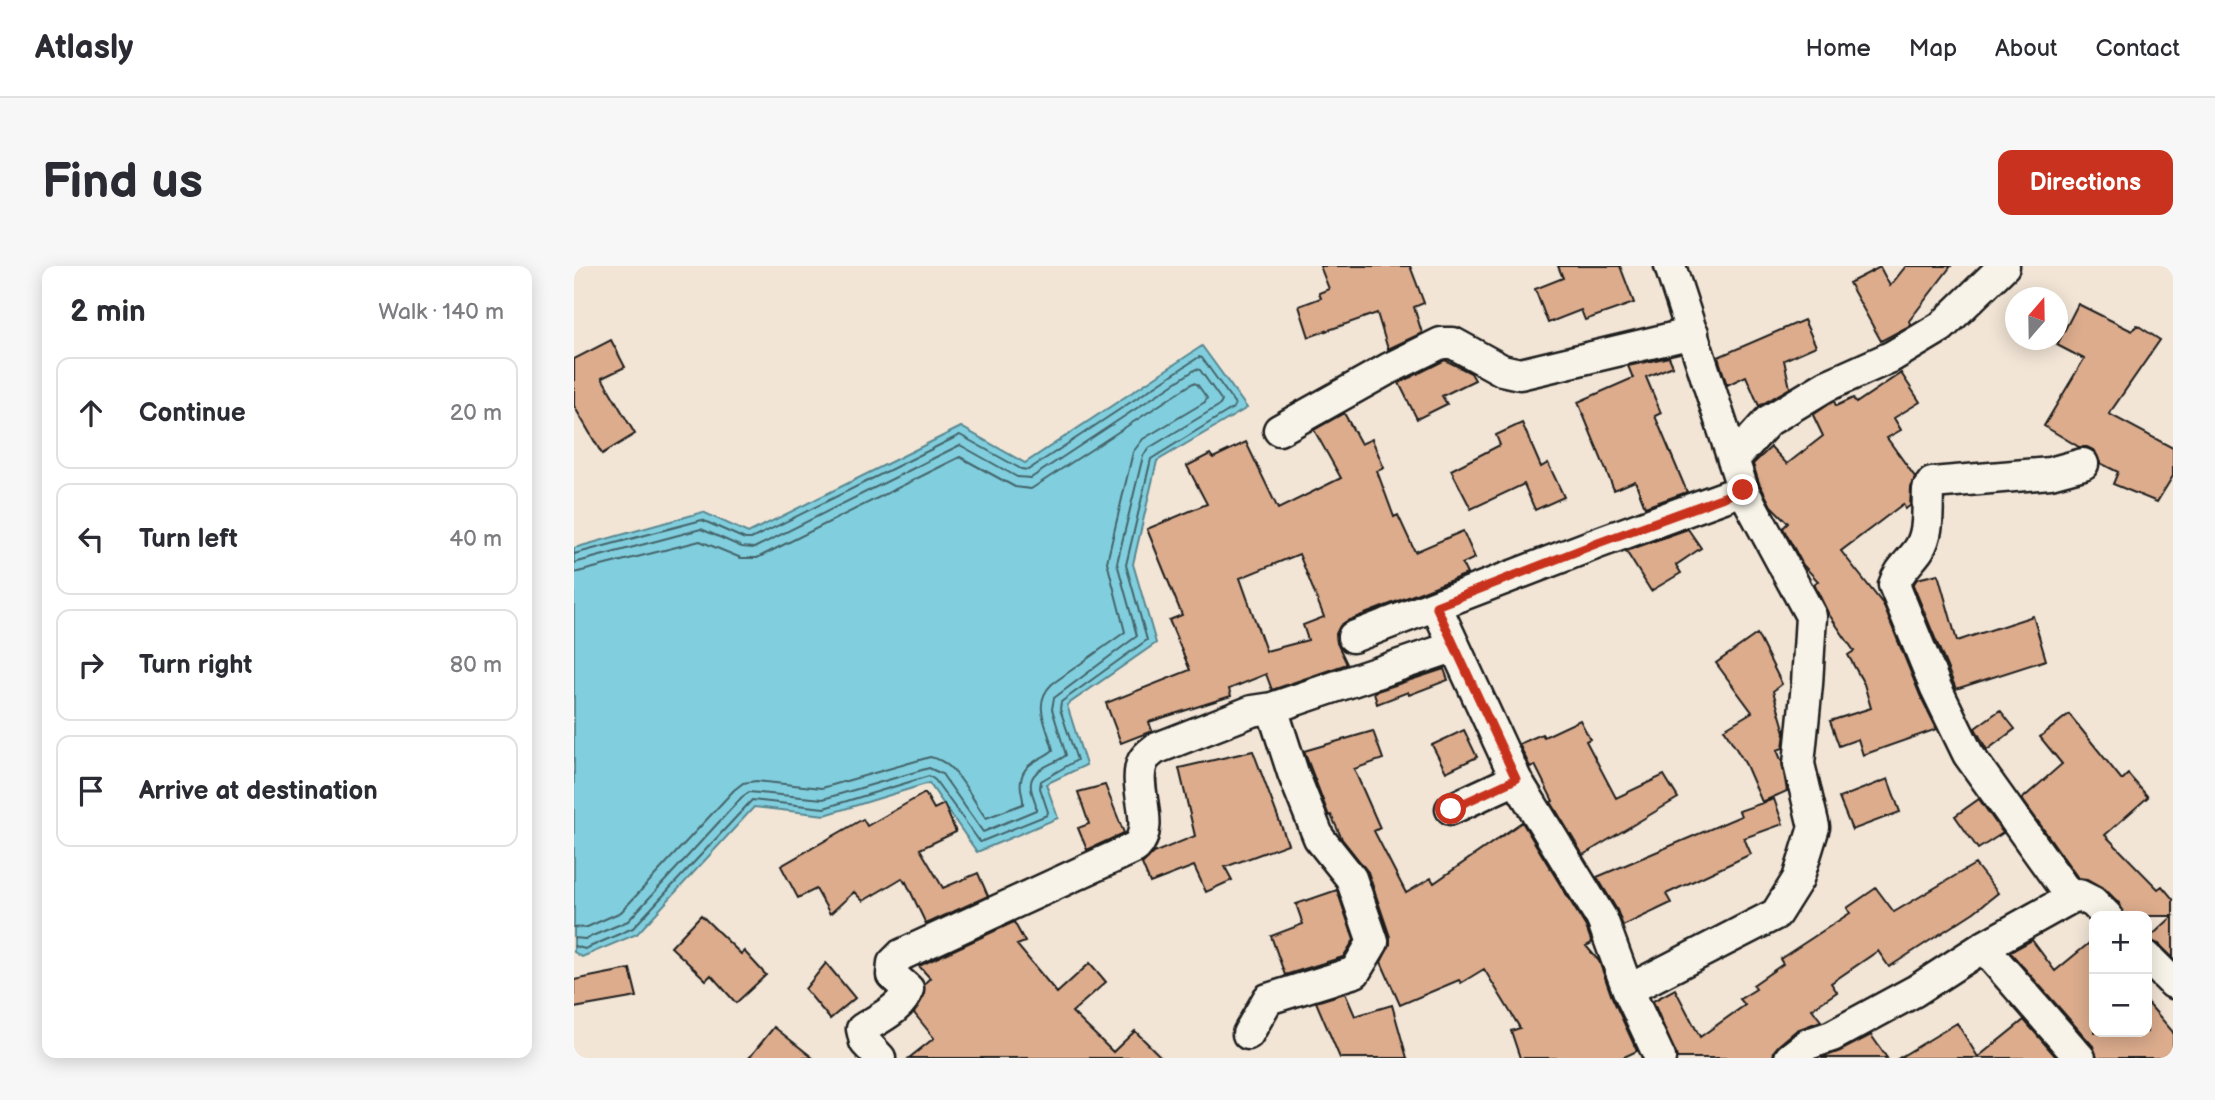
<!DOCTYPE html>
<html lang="en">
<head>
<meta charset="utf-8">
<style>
	:root { --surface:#fff; --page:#f7f7f7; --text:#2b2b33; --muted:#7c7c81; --line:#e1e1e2; --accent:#c8321e }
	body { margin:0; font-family:"Balsamiq Sans",sans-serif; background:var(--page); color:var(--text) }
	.controls { position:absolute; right:21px; bottom:21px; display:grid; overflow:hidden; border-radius:14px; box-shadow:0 4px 18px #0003 }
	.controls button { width:63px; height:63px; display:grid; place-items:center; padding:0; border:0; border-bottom:2px solid var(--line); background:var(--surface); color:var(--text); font:35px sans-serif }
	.compass { position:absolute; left:1431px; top:21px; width:63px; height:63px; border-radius:50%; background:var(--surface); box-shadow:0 4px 18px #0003; rotate:20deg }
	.stop { position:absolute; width:21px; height:21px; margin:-16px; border:5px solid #c8321e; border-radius:50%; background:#fff }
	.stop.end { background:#c8321e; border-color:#fff; box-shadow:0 2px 7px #0008 }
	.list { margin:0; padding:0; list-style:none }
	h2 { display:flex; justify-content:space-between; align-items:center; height:91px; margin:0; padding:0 28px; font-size:30px }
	h2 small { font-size:23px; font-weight:400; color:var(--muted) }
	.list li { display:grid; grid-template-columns:46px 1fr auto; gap:21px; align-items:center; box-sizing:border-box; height:112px; margin:0 14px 14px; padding:0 14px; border:2px solid var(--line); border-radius:14px }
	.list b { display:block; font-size:26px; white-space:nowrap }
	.list em { font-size:23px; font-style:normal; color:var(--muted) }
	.icon { flex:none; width:38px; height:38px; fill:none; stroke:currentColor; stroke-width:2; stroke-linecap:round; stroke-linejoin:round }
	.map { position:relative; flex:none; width:1599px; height:792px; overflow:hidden; border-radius:14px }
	header { display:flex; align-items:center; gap:42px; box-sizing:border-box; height:98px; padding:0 35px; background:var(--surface); border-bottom:2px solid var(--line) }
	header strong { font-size:33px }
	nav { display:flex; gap:38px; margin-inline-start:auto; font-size:24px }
	.intro { display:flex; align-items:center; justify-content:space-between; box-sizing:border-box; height:168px; padding:0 42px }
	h1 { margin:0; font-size:49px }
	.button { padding:18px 32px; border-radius:14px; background:var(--accent); color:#fff; font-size:24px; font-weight:700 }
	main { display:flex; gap:42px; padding:0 42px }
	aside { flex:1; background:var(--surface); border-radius:14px; box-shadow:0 4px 18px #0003 }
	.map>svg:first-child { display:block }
	.water { fill:#81cfde; stroke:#598790; stroke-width:2 }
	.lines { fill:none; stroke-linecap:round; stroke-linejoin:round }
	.shore { stroke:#44646a; stroke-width:2 }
	.building { fill:#dcac8d; stroke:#1c1c1c; stroke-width:2; fill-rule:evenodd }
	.minor-casing { stroke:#1c1c1c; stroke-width:35 }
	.minor { stroke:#f7f3e8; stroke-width:30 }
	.route { stroke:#c8321e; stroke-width:9 }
</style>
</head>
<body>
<header>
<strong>Atlasly</strong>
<nav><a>Home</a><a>Map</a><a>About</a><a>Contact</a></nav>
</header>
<div class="intro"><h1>Find us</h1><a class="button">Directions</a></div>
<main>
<aside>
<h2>2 min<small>Walk · 140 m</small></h2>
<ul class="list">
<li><svg class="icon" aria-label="ahead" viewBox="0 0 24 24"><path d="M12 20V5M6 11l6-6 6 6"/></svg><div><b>Continue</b></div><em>20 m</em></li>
<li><svg class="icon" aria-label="left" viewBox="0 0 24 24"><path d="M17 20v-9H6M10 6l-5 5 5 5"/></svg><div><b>Turn left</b></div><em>40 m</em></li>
<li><svg class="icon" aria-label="right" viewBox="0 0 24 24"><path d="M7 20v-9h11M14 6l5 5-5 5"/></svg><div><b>Turn right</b></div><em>80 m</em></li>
<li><svg class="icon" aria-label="arrive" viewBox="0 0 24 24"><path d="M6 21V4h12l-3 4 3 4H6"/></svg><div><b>Arrive at destination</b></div></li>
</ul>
</aside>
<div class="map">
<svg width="1599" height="792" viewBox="0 0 1599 792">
	<rect width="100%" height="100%" fill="#f2e5d6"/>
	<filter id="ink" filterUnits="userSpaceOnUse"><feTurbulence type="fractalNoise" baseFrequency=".0143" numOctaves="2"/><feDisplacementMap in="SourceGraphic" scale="14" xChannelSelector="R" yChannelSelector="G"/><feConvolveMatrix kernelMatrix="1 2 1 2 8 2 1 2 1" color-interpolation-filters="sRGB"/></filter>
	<g filter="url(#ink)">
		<path class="water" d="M628 80 673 142 583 195 559 298 582 377 493 439 512 499 472 518 484 552 403 586 355 517 251 549 180 541 63 668 8 691 0 686V282L129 246 174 267 387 161 451 197Z"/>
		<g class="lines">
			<path class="shore" d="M0 288 128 254 171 273H177L386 169 447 203 454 204 625 91 628 92 661 138 659 142 577 193 552 299 573 374 487 436 486 443 503 494 467 515 466 522 474 546 473 549 406 576 361 514 355 510 250 542 178 534 59 662 11 683 0 680
				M0 297 127 263 168 281 180 282 386 179 443 211 457 212 622 103 626 104 648 135 646 139 575 182 569 190 543 297 563 370 480 432 478 443 492 489C481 499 454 502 457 522 458 530 463 537 462 544L409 566 368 508 355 502 249 533 175 526 168 531 54 655 11 673 0 672
				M0 307 126 275 167 292H183L386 191 441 221 457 223 619 117 623 118 633 132 631 136 569 173 559 186 533 296 551 366 478 418C457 438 474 461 479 484 468 494 449 496 447 515 445 524 450 531 449 538L412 552C397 533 383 495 356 491L248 522 182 515 169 517 160 524 47 646 11 662 0 661"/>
		</g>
		<path class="building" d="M746 0H836L850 37 840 41 848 67 814 83 803 47 735 71 725 40 747 32 745 27 755 23Z
			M984 0H1046L1060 37 1011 54 1007 44 974 57 961 23 989 12Z
			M1332 0H1377L1335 55 1337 59 1307 75 1275 17 1306 1 1316 20Z
			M1504 38 1558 65 1563 59 1586 74 1535 148 1599 182V210L1583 236 1539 218 1544 206 1526 197 1521 185 1513 181H1505L1470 160 1510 93 1483 79Z
			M1230 54 1242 80 1210 94 1216 122 1185 140 1172 110 1153 119 1144 91Z
			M37 74 51 101 28 112 61 168 28 188 0 140V93Z
			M1095 91 1099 100 1072 111 1087 147 1081 150 1113 226 1071 241 1061 215 1040 224 1004 136 1059 112 1054 100Z
			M871 94 897 107 901 114 868 130 873 138 843 153 825 117Z
			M1327 107 1346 136 1320 152 1327 164 1313 172 1341 211 1337 222 1336 240 1331 243 1329 238 1267 285 1309 338 1346 429 1363 463 1289 489 1284 473 1265 480 1256 455 1297 442 1290 418 1274 389 1280 385 1254 347 1240 318 1244 315 1229 299 1209 262 1214 257 1197 240 1185 217 1179 198 1197 181 1213 198 1249 170 1239 149 1260 135 1262 140 1279 132 1282 137Z
			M770 147 787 178 798 173 810 202 803 205 820 251 824 249 841 286 889 265 901 292 888 298 893 308 773 355 766 360 762 368 763 377 773 398 698 424 692 408 655 423 657 430 575 456 578 465 547 477 532 437 616 404 595 354 608 349 573 263 633 238 613 200 636 188 639 192 672 176 704 243 767 212 740 164ZM725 288 750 351 729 359 734 374 692 385 666 312Z
			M948 157 967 201 974 197 990 231 961 244 950 218 897 243 877 204 926 179 922 169Z
			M1114 263 1127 282 1102 299 1107 307 1077 325 1052 285Z
			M1364 308 1383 375 1459 350 1472 394 1382 423 1339 319 1343 313Z
			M1183 368 1208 418 1199 425 1211 466 1209 482 1203 484 1208 496 1213 525 1188 536 1172 499 1150 463 1178 446 1142 397Z
			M870 403 874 414 835 429 834 426 803 438 800 426Z
			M1426 444 1441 463 1413 484 1401 462Z
			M1495 448 1548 514 1554 508 1574 531 1531 569 1584 623 1588 620 1599 633V692L1585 678 1573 674 1599 650H1550L1546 638 1531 623 1513 613 1504 612 1448 533 1488 498 1466 471Z
			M1006 454 1016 473 1012 475 1042 532 1090 509 1104 532 1009 589 977 536 979 535 961 499 956 501 945 478 968 468 970 471Z
			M890 464 903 491 872 506 858 479Z
			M799 465 809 493 780 503 806 562 800 565 832 627 857 612 860 617 948 556 1012 661 1018 677 1012 680 1025 695 1038 731 1063 785 1048 792H946L937 765 946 762 910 703 887 717 885 714 826 739 807 696 816 678V671L794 606 768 573 757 549 755 550 730 485Z
			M679 485 714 578 651 601 658 614 632 626 620 600 576 617 568 598 579 587 621 570 605 502Z
			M1314 513 1326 546 1278 564 1265 532Z
			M531 519 550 567 513 584 504 562 515 558 504 526Z
			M351 527 360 543 370 538 382 566 346 583 369 622 404 607 414 630 352 658 332 616 331 617 328 612 289 635 280 626 256 648 242 623 224 632 207 600 289 553 293 560Z
			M1200 533 1209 558 1170 572 1177 588 1092 628 1097 637 1049 660 1043 644 1023 611 1167 550 1165 545Z
			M1405 533 1429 567 1404 583 1381 550Z
			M1401 598 1424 627 1400 646 1315 701 1304 685 1257 717 1263 726 1238 743 1247 755 1223 764 1205 779 1200 785 1199 792H1103L1079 735 1101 723 1126 771 1171 739 1166 733 1182 723 1179 719 1209 698 1206 693 1276 647 1273 642 1302 622 1320 646Z
			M763 624 780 674 769 691 711 709 697 670 729 658 722 638Z
			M127 649 167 688 170 685 192 709 162 737 137 709 132 714 97 681Z
			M440 656 451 676 443 679 483 727 516 697 532 716 498 746 539 786 561 765 588 792H335L360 772 340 747 350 730V718L356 712 345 700Z
			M1520 673V766H1573V736L1599 766V792H1523L1519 780 1436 686 1458 674 1481 705Z
			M252 697 281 732 256 753 231 723Z
			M56 703 63 731 0 742V714Z
			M771 727 781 750 818 739 833 792H766L742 736Z
			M1450 754 1483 792H1325L1383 757 1404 791Z
			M200 761 214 772 239 792H175Z
			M1297 769 1313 792H1247L1266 785Z"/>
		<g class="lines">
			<g class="minor-casing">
				<path id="minor" d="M705 164 814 103 867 77H879L928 104 946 108 1119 67
					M1159 194 1194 155 1252 120 1317 91 1367 61 1430 0
					M862 340 942 513
					M779 371 1024 277 1169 224
					M877 543 942 513 1028 653 1054 724
					M1497 632 1394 488 1362 422 1320 319C1324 305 1337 295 1345 283 1356 266 1353 242 1354 223L1358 217 1476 207 1509 198
					M1409 681 1506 792
					M1573 691 1599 717
					M674 768 694 733 781 706 799 676 777 612 745 572 719 507 698 442
					M306 792 291 776 288 763C304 753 329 742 334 723L318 709 319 697 327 689 562 581C583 559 557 520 569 495 571 491 577 486 581 483L678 445 698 442 879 381
					M1086 792 1054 724 1202 648 1224 613 1240 561 1225 498 1233 418 1237 350 1169 224 1096 0
					M1216 792 1234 778 1258 770 1341 725 1409 681 1497 632 1505 629 1519 636 1533 650"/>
			</g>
			<use href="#minor" class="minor"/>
		</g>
	</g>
	<g class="lines" filter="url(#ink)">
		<path class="route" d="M877 543 942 513 862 340 1024 277 1169 224"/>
	</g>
</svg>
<div class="controls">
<button>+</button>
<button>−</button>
</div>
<svg class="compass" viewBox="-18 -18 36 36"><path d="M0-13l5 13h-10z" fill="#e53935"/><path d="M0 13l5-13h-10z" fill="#7c7c81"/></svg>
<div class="stop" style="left:877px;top:543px"></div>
<div class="stop end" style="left:1169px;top:224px"></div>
</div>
</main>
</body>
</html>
